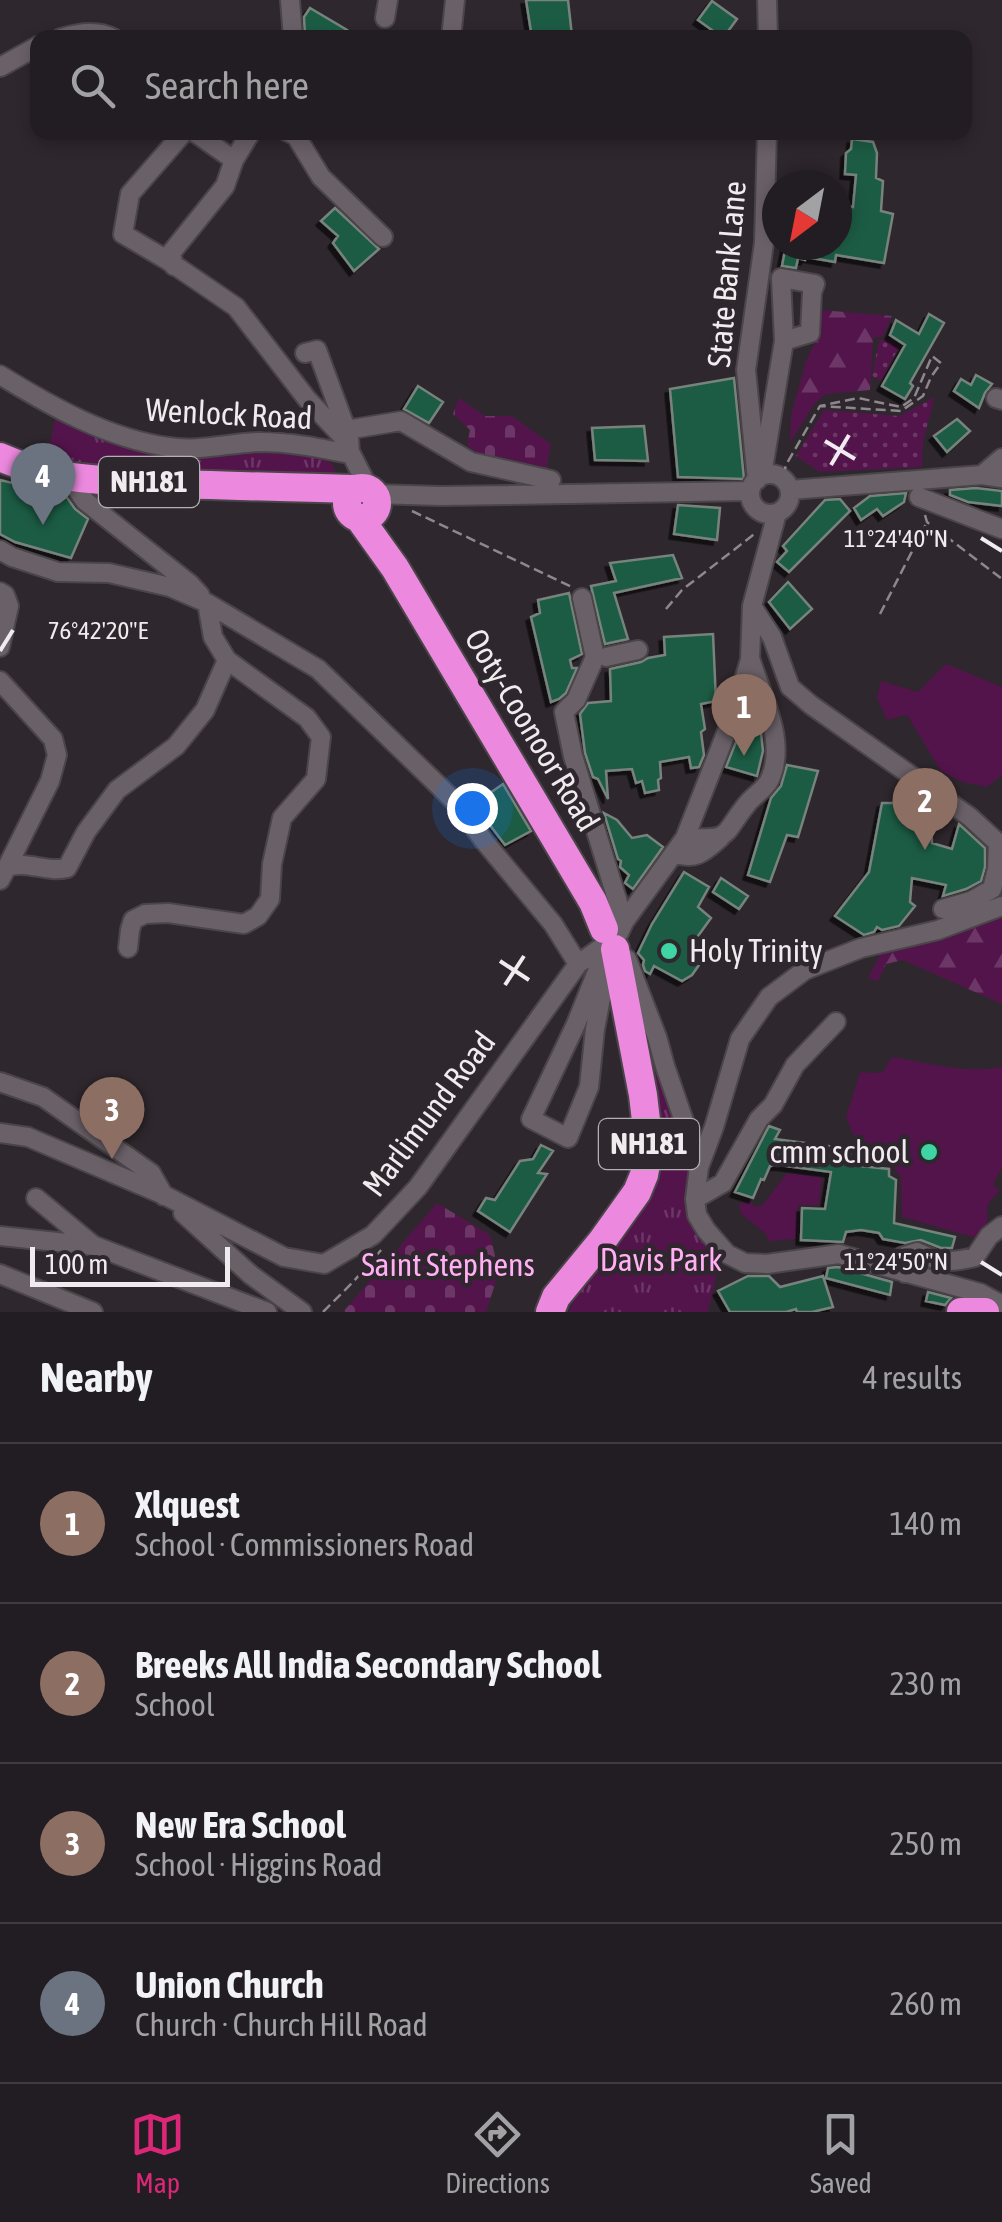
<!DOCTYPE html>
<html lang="en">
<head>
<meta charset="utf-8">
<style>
	:root { --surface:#221d22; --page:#2e2a2f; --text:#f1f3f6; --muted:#a2a2a5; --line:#3f3b40; --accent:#db2777 }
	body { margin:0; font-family:"Asap Condensed",sans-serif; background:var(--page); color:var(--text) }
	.compass { position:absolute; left:762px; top:170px; width:90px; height:90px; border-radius:50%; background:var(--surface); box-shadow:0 5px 15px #0003; rotate:212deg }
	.scale { position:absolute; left:30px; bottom:25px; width:200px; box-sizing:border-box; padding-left:10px; border:5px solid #f0ebef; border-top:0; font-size:28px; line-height:35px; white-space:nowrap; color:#f0ebef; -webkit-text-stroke:8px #2e272d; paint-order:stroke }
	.you { position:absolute; left:472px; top:808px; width:35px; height:35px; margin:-25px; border:8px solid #fff; border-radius:50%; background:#1a73e8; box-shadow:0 0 0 15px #1a73e833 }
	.badge { display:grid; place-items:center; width:65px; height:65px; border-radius:50%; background:var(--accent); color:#fff; font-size:32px; font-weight:700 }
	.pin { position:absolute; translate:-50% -82px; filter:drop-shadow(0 2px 5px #0008) }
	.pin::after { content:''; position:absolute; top:52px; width:35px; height:30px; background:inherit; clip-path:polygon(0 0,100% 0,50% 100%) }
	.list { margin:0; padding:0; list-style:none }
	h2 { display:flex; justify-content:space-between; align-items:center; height:130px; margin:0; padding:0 40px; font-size:42px }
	h2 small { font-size:32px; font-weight:400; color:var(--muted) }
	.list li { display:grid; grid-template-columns:65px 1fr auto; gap:30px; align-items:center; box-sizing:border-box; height:160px; padding:0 40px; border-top:2px solid var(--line) }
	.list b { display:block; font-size:38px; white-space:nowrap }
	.list p { margin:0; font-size:32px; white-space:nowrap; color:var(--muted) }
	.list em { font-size:32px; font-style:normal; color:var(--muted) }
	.icon { flex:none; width:55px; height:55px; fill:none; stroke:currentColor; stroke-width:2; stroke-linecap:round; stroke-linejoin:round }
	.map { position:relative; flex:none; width:1002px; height:1312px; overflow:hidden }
	.search { position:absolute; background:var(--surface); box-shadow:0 5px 15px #0003; left:30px; right:30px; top:30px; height:110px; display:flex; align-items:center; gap:25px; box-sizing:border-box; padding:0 35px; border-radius:20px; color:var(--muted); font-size:38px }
	.sheet { height:770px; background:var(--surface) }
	nav { display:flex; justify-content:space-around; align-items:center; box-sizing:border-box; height:140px; border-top:2px solid var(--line); background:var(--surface); font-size:28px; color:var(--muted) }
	nav a { display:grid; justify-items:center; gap:5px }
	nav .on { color:var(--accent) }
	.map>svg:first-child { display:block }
	.grass { fill:url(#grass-dots) }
	.forest { fill:url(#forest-firs) }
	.cemetery { fill:url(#cemetery-stones) }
	.park { fill:url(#park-tufts) }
	.pitch { fill:#53144c }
	.building { fill:#1a5c45; stroke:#78837e; stroke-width:2.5; filter:url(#shadow) }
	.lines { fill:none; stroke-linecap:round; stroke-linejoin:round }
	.minor-casing { stroke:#4a4549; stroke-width:22 }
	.highway-casing { stroke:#4a4549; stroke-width:32 }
	.path { stroke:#8e888d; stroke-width:2.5; stroke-dasharray:10 5; stroke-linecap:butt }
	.minor { stroke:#6a6168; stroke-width:18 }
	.highway { stroke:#ec89de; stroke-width:28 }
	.ticks { fill:none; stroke:#f0ebef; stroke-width:4 }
	.poi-dot { fill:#3ed4a3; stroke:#2e272d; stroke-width:4 }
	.labels { text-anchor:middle; stroke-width:9; stroke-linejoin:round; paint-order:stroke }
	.shield { fill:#2e272d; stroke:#b6b0b5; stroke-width:2.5 }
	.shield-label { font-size:30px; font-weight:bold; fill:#f0ebef }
	.street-label { font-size:32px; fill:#f0ebef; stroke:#2e272d }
	.poi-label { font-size:32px; fill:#f0ebef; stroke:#2e272d; text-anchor:start }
	.park-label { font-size:32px; fill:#ffaff2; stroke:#2e272d }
	.ticks-label { font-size:25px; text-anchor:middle; fill:#f0ebef; stroke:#2e272d; stroke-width:9; stroke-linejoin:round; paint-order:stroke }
</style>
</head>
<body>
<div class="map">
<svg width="1002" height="1312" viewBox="0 0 1002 1312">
	<defs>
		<pattern id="grass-dots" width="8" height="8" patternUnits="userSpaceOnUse" patternTransform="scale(2.5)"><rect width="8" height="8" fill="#53144c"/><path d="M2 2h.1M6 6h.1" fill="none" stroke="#6c3666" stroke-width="1.8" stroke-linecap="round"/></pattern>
		<pattern id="forest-firs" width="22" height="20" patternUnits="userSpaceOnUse" patternTransform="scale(2.5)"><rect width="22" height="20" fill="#53144c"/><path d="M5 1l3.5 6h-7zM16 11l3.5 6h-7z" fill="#6c3666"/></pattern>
		<pattern id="cemetery-stones" width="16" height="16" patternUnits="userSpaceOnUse" patternTransform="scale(2.5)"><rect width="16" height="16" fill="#53144c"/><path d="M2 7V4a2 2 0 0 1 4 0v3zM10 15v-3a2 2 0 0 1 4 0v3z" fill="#6c3666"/></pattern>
		<pattern id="park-tufts" width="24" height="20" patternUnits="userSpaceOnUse" patternTransform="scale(2.5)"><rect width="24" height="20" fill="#53144c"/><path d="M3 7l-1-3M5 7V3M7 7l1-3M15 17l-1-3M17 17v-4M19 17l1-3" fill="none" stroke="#6c3666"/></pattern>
		<filter id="shadow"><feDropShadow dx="-4.5" dy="4.5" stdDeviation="0" flood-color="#0009"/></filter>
	</defs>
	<rect width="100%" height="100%" fill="#2e272d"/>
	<path class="grass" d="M885 339 899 347 881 381 872 376 879 340Z
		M935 397 923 441 922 467 820 472 796 456 824 410 899 416Z"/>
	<path class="forest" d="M821 310 892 316 883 336 873 338 870 390 826 394 814 404 790 443 791 416 806 361 818 337Z
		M1002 917V1004L903 960 886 964 878 981 868 978 881 953Z"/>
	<path class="cemetery" d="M459 398 485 416H512L551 444 546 469 477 453 467 445 470 430 453 414Z
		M437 1203 490 1235 499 1272 486 1312H343Z"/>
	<path class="park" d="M55 419 107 438 318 454 332 464 337 476 45 468Z
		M640 1012 694 1166 689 1192 721 1256 708 1312H569L574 1296 651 1185Z"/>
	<path class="pitch" d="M946 664 1002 687V775L987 787 963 782 941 771 907 715 887 720 877 698 881 681 918 692Z
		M892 1057C927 1063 966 1074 1002 1067V1167L993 1185 1000 1190 988 1204 987 1223 977 1238 902 1217 901 1177 891 1164 856 1158 858 1146 846 1117 860 1072 882 1073Z
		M787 1173 822 1177 819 1205H798L796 1239 768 1241 766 1234 741 1214 739 1204 749 1201 756 1207 763 1205Z"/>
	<path class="building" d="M526 0H568L572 36 532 38Z
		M712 1 737 19 723 38 698 20Z
		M310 8 347 30 342 38H310L305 35 304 17Z
		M852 139 873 142 877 153 876 178 883 181 881 211 893 214 884 263 836 255 835 262 806 257 805 260 798 258 796 268 782 266 786 245H837V204L853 207 856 175 845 174 846 153 851 149Z
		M335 208 379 249 354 271 333 243 338 236 321 221Z
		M929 314 944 323 910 383 913 386 905 399 882 386 905 345 890 335 896 320 919 334Z
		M976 375 992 384 985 393 979 408 954 391 961 379 971 385Z
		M734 378 744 479 678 477 670 389Z
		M418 386 443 402 429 423 404 409Z
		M957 419 970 431 947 452 934 436Z
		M644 426 648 461 595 460 592 428Z
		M0 480 66 496 75 509 88 519 71 558 15 542 0 534Z
		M976 488 1002 491V506L968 502 950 495V490Z
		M906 493 904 502 883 516 877 509 861 520 854 508 870 496Z
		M840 499 850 511 789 572 777 562 787 551 783 546 825 500Z
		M678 505 720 508 717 540 674 534Z
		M673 555 682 578 614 593 628 639 605 644 591 586 616 581 610 563Z
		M788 582 812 609 790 629 769 602Z
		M569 593 582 654 570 660 572 668H577L566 693 559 699 551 702 531 617 540 613 538 600Z
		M713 634 716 701 701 704 705 729 701 732 704 755 699 767 691 768 689 757 660 762 661 778 658 780 659 790 645 793 642 781 636 783 632 769 606 771 608 799 598 779 593 777 585 753 580 714 588 703 611 701 610 669 641 662 648 658 665 655 664 637Z
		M742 727 761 733 763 751 757 776 726 767Z
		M787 765 818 771 798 837 787 835 770 882 748 875 771 798 781 786Z
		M503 784 531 831 505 845 474 804Z
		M882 803H895L904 816 931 820 932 843 952 849 959 824 985 848V867L981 881 966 889 943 896 946 885 912 878 910 902 915 906 899 926 882 930 877 927 874 932 864 935 835 916 869 872Z
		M604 813 617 820 632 838 647 835 663 847 633 889 625 883 629 875 620 867 621 861 618 859Z
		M684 872 709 887 698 907 711 918 693 943 699 947V965L692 975 682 981 654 966 650 974 645 971 643 965 644 960 638 953 652 924Z
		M721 878 748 896 739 909 713 892Z
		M769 1126 780 1130 775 1139 851 1149 849 1165 889 1169V1176L896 1180 894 1223 955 1237 952 1248H941L921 1240 905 1243 883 1239 879 1233 861 1230 846 1232 843 1242 801 1240 802 1208 825 1209 831 1172 779 1165 770 1166 764 1180 761 1179 753 1198 735 1192Z
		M541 1145 553 1151 538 1173 547 1174 510 1232 478 1211 486 1198 495 1200 520 1161 533 1159Z
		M838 1267 892 1282 890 1295 826 1278 828 1268Z
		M748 1276H769L780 1287 823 1276 833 1307 812 1312H797L796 1309 786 1312H730L718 1291Z
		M928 1292 951 1298 945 1305 926 1301Z"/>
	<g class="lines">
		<g class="minor-casing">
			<path id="minor" d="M290 0 293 38
				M767 0 768 38
				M385 18 388 0
				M61 38C77 33 98 30 113 38
				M451 38 455 0
				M0 67 38 46
				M184 132 130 194 123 234 167 260 236 307 307 399 342 436 369 489
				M194 132 234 160
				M288 132 296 136 321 177 383 237
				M174 266 171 253 225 186 234 160 251 132
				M0 375C52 407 107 438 168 447 198 452 229 443 259 442 291 442 320 448 350 454L349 437 317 350 305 353
				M996 398 1002 400
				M346 430 401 421 471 462 551 480
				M763 469 784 341 781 278 815 284 812 292 810 333 784 341
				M750 494a20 20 0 1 1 40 0a20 20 0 1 1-40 0Z
				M982 475 1002 458
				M69 478 85 501 190 584 200 595
				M757 480 746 370 764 243 767 132
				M790 490 982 475 1002 478
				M374 494 441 496 749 491
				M919 497 1002 529
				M0 550 12 557 58 572 109 573 170 587 207 603
				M0 592 5 595 9 606 0 647
				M582 598 595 657 576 700 564 712 573 756 624 922
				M752 606 772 637 790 687 811 705 970 817 998 843 997 869 992 889 971 901 943 909
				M606 657 638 650
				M0 681 53 739 57 755 50 781 7 867
				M685 838C733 840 721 836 747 804 753 796 764 790 769 781 788 743 762 697 751 661
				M674 853C696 861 704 852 720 838
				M0 880 7 867C26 860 47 873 67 868L86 832 117 790 176 746 205 710 227 660
				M619 933 624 922 685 838 734 713 750 660 752 606 777 513
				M128 948 130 930 133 920 145 914 168 913 244 924 258 916 270 899 272 864 282 818 316 779 321 737 307 718 227 660 213 637 207 603 318 669 437 784 459 806 484 841 553 924 578 964
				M606 949 576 1024 531 1119 568 1138 589 1087 595 1029 610 951
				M627 959 657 1037 665 1066 693 1147 699 1167 695 1199 697 1215 706 1230 727 1254 745 1263 767 1264 839 1254 980 1293 1002 1305
				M0 1082 43 1097 151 1173 164 1196
				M0 1133 28 1137 164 1195 284 1257 324 1264 373 1235 418 1187 578 964 602 947
				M699 1167 714 1127 740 1039 769 997 805 970 861 948 938 930 1002 906
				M36 1198 94 1246
				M695 1199 723 1183 759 1119 773 1105 795 1065 836 1022
				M183 1213 251 1275 302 1312
				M0 1236 95 1246 267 1312
				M905 1273 901 1257 917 1252C940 1263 950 1263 975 1257L989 1236 1002 1226
				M0 1274 93 1312"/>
		</g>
		<g class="highway-casing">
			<path id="highway" d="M0 457C51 480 98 480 153 483 221 486 288 487 356 489
				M347 503a15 15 0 1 1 30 0a15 15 0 1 1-30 0Z
				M360 519 395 568 593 902 604 929
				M550 1312 556 1297 602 1241 637 1192 644 1175 649 1146 643 1095 615 949
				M961 1312H985"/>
		</g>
		<path class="path" d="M783 476 786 465 820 406 858 398 901 407 914 398 932 356 941 363 931 377 923 396 901 411 820 406
			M412 511 572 587
			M925 515 927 522 1002 579
			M666 609 682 590 757 532
			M880 614 926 524
			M323 1312 353 1282 382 1249"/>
		<use href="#minor" class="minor"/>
		<use href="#highway" class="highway"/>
	</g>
	<path class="ticks" d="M825 441 855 459M831 465 849 435M981 538 1002 551M0 651 13 630M500 961 529 980M505 985 524 956M981 1262 1002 1275"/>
	<g class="poi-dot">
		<circle cx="669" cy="951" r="10"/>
		<circle cx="929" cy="1152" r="10"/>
	</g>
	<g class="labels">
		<g class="shield">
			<rect x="99" y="457" width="100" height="50" rx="8"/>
			<rect x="599" y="1119" width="100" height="50" rx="8"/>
		</g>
		<g class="shield-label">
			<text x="149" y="492">NH181</text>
			<text x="649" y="1154">NH181</text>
		</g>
		<g class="street-label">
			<text transform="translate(727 274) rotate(-85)" y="11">State Bank Lane</text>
			<text transform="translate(229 414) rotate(3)" y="11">Wenlock Road</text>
			<text transform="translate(532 730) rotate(59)" y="11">Ooty-Coonoor Road</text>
			<text transform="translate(429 1114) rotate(-53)" y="11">Marlimund Road</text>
		</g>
		<g class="poi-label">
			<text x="689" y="962">Holy Trinity</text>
			<text x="909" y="1163" text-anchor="end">cmm school</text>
		</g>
		<g class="park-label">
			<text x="661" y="1271">Davis Park</text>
			<text x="448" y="1276">Saint Stephens</text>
		</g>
	</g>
	<g class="ticks-label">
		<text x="896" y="547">11°24'40"N</text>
		<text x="98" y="639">76°42'20"E</text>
		<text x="896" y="1270">11°24'50"N</text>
	</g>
</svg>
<svg class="compass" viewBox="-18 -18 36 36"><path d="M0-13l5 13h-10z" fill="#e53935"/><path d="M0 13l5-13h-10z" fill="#a2a2a5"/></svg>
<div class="scale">100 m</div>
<div class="you"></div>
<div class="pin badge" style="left:744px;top:756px;background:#8d6e63">1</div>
<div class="pin badge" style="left:925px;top:850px;background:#8d6e63">2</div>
<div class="pin badge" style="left:112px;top:1159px;background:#8d6e63">3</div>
<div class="pin badge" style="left:43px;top:525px;background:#6b7280">4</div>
<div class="search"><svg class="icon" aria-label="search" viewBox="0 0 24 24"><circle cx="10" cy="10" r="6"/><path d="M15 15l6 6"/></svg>Search here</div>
</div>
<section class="sheet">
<h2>Nearby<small>4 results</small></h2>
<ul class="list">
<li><span class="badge" style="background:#8d6e63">1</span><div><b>Xlquest</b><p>School · Commissioners Road</p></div><em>140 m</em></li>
<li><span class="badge" style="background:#8d6e63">2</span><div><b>Breeks All India Secondary School</b><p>School</p></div><em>230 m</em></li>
<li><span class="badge" style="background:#8d6e63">3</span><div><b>New Era School</b><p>School · Higgins Road</p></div><em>250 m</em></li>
<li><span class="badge" style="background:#6b7280">4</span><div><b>Union Church</b><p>Church · Church Hill Road</p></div><em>260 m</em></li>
</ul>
</section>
<nav>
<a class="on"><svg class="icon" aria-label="map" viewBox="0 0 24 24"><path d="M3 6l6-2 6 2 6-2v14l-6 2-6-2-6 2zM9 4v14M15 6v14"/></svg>Map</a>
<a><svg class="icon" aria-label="directions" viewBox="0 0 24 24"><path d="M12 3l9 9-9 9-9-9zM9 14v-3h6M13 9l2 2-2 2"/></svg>Directions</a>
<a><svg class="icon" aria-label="saved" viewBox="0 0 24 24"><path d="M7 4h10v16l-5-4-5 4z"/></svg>Saved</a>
</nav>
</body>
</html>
